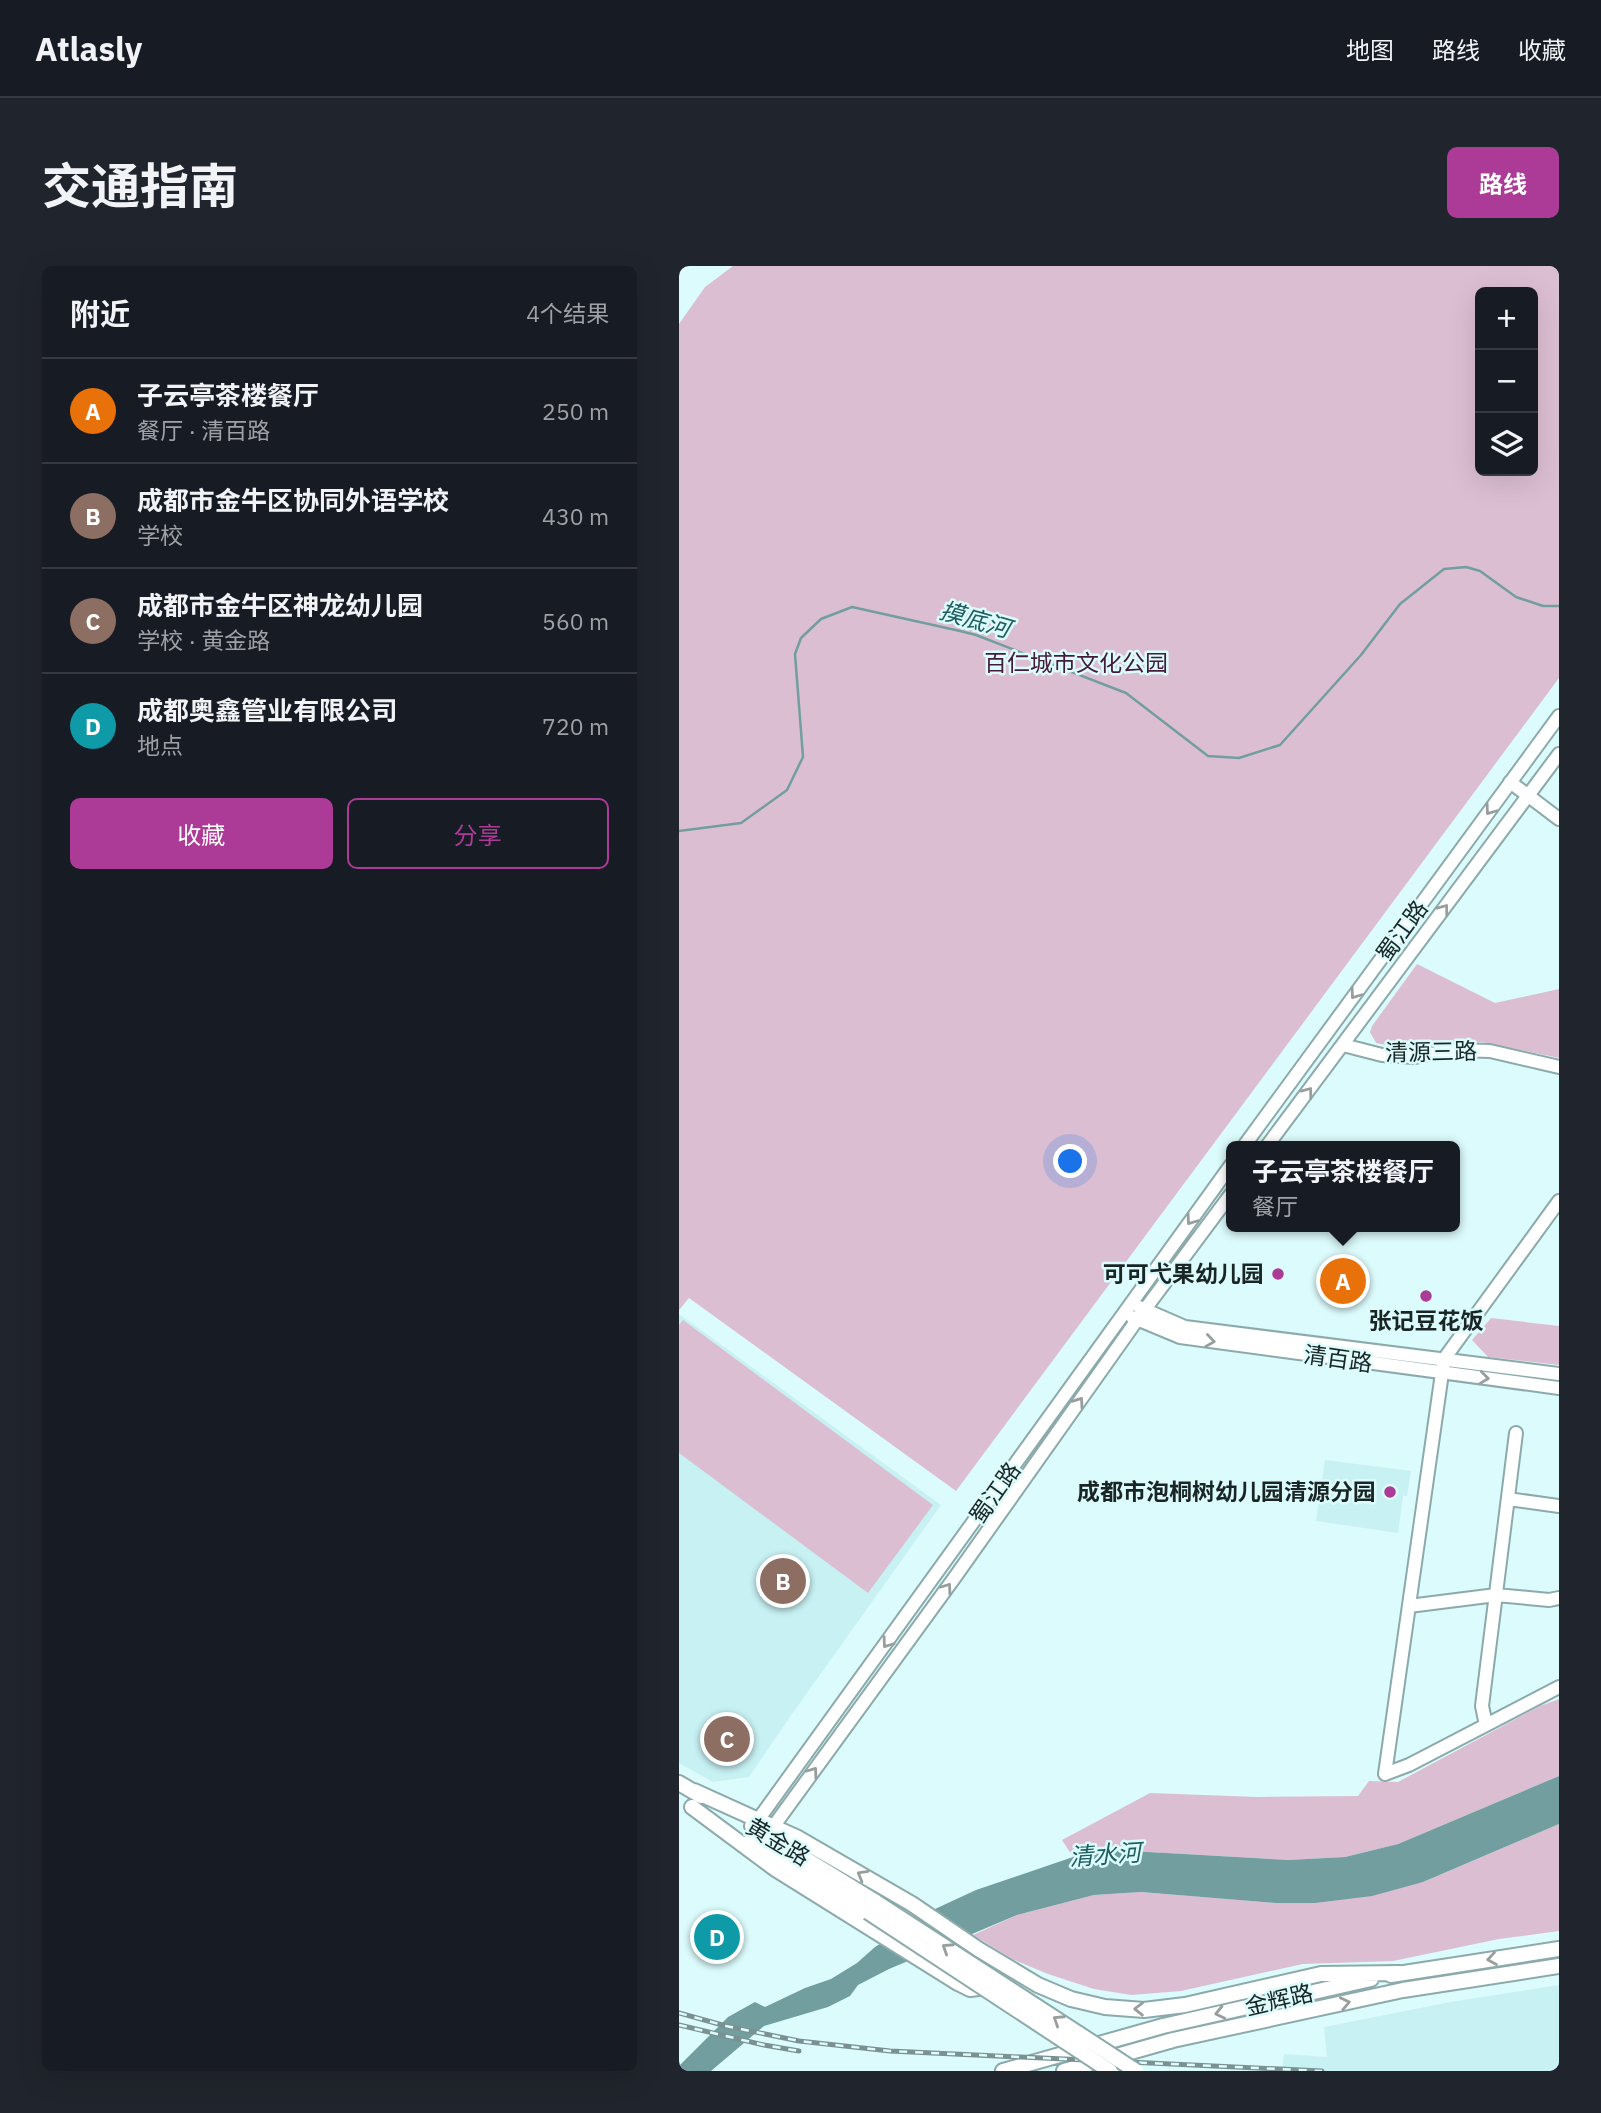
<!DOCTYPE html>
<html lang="zh">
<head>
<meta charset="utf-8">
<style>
	:root { --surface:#171b24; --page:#20242c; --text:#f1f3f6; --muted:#9ea1a6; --line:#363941; --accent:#ac3b97 }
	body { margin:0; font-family:"IBM Plex Sans","Noto Sans SC",sans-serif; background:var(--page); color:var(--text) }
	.controls { position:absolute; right:21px; top:21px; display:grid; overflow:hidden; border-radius:10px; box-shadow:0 7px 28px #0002 }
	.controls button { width:63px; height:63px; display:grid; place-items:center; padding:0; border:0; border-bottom:2px solid var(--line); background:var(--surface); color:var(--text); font:35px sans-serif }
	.you { position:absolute; left:392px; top:896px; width:24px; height:24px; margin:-18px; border:5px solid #fff; border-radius:50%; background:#1a73e8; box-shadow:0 0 0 10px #1a73e833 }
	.badge { display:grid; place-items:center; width:46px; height:46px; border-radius:50%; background:var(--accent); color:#fff; font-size:23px; font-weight:700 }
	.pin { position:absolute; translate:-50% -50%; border:4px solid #fff; box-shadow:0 2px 7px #0006 }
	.popup { position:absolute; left:547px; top:875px; width:234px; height:91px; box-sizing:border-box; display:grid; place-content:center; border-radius:10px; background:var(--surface); filter:drop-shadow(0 2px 5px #0005); font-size:23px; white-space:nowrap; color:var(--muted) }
	.popup b { font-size:26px; color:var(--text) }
	.popup::after { content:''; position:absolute; left:50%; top:100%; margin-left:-14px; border:14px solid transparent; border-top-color:var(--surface) }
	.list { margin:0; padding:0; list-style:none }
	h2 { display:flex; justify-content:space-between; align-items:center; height:91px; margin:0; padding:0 28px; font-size:30px }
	h2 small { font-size:23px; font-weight:400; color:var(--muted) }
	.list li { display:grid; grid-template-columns:46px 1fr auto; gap:21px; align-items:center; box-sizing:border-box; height:105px; padding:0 28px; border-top:2px solid var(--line) }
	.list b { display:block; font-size:26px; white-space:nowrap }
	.list p { margin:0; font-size:23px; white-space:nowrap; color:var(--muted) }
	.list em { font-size:23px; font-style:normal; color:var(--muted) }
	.actions { display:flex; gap:14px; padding:21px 28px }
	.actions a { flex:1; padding:16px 0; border:2px solid var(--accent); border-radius:10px; text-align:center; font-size:24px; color:var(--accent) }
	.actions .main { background:var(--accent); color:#fff }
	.icon { flex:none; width:38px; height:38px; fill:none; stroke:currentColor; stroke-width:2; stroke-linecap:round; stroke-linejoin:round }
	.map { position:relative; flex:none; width:880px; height:1805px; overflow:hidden; border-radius:10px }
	header { display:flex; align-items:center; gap:42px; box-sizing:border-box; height:98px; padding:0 35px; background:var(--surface); border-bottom:2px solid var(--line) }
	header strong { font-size:33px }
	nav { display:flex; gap:38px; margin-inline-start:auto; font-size:24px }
	.intro { display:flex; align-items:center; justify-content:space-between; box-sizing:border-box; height:168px; padding:0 42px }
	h1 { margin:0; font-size:49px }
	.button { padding:18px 32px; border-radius:10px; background:var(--accent); color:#fff; font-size:24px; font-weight:700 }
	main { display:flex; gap:42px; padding:0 42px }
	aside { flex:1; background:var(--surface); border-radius:10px; box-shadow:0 7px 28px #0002 }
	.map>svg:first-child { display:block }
	.built { fill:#c8f1f3 }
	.green { fill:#dcbed3; fill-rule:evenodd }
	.water { fill:#729ea0 }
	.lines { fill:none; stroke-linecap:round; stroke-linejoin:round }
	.stream { stroke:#729ea0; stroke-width:2.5 }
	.minor-casing { stroke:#8caaab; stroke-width:16 }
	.major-casing { stroke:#8caaab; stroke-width:18 }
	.minor { stroke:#fff; stroke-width:12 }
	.major { stroke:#fff; stroke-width:14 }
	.rail-casing { stroke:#7b9091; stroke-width:5 }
	.rail { stroke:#dcfbfc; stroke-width:2.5; stroke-dasharray:8; stroke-linecap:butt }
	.major-bridge-casing { stroke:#8caaab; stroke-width:18; stroke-linecap:butt }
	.major-bridge { stroke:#fff; stroke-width:14 }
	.oneway { stroke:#989d9d }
	.poi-dot { fill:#ac3b97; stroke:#dcfbfc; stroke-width:2.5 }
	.labels { text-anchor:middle; stroke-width:5; stroke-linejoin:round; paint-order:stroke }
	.park-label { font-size:23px; fill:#431a3a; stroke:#dcfbfc }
	.street-label { font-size:23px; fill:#1a2526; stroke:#dcfbfc }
	.poi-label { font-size:23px; font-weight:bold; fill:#1a2526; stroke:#dcfbfc; text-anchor:end }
	.water-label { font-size:24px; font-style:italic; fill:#205e61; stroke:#dcfbfc }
</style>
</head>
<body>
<header>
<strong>Atlasly</strong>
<nav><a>地图</a><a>路线</a><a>收藏</a></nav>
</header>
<div class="intro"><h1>交通指南</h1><a class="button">路线</a></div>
<main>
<aside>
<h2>附近<small>4个结果</small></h2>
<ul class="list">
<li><span class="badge" style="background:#e8710a">A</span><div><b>子云亭茶楼餐厅</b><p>餐厅 · 清百路</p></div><em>250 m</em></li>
<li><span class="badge" style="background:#8d6e63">B</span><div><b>成都市金牛区协同外语学校</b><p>学校</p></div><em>430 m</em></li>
<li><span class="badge" style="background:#8d6e63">C</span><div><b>成都市金牛区神龙幼儿园</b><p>学校 · 黄金路</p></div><em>560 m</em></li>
<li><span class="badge" style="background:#0f9aa8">D</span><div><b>成都奥鑫管业有限公司</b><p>地点</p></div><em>720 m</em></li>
</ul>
<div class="actions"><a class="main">收藏</a><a>分享</a></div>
</aside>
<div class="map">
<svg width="880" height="1805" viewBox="0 0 880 1805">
	<rect width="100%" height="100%" fill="#dcfbfc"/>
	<path class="built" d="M0 1048 262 1239 113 1448 70 1511 34 1516 0 1497Z
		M646 1194 732 1205 728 1230H724L719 1267 637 1255Z
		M880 1719V1805H603L605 1788 648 1791 645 1761 777 1735Z"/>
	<path class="green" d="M54 0H880V412L277 1225 10 1032 0 1044V58L26 21ZM854 26V205H801V26Z
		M738 698 816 737 880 723V792L803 776 731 784 697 777 691 766 693 760Z
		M812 1052 880 1060V1099L809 1091 793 1074Z
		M4 1054 254 1239 189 1327 0 1187V1059Z
		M880 1433V1510L719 1578 666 1591 609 1594 434 1584 394 1591 383 1574 471 1527 578 1531 679 1530 690 1515 719 1516 861 1440Z
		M880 1558V1665L820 1673 714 1695 624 1698 502 1725 452 1729 415 1723 369 1708 333 1693 294 1669 338 1649 415 1629 462 1626 596 1637H636L744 1616Z"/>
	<path class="water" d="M880 1510V1558L744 1616 693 1630 636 1637H596L462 1626 415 1629 338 1649 210 1703 179 1719 171 1730 149 1741 85 1760 32 1805H0V1800L49 1751 76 1736 86 1741 126 1722 152 1713 178 1697 196 1681 256 1643 297 1624 394 1591 434 1584 609 1594 666 1591 719 1578Z"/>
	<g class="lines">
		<path class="stream" d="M0 565 62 557 108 524 124 491 116 388 122 372 142 353 173 341 281 365 297 369 447 427 529 490 560 492 601 479 682 389 721 338 765 303 787 301 801 305 837 331 864 340H880"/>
		<g class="minor-casing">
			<path id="minor" d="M831 516 880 553
				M664 779 703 789 736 791 775 784 811 785 880 801
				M565 880 880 450
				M588 880 880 488
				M460 1041 506 1061 880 1108
				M453 1051 501 1071 880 1122
				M829 1233 880 1240
				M730 1340 817 1329 870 1334 880 1332
				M807 1459 803 1440 837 1167
				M706 1508 765 1093 880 935
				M706 1508 730 1499 880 1421
				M79 1554C238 1336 393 1116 552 899
				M94 1561 276 1311 458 1054 552 928"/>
		</g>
		<g class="major-casing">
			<path id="major" d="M0 1517 22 1530
				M15 1525 119 1572 233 1638 299 1683 359 1719 392 1733 426 1741 465 1744 506 1739 642 1708 720 1707
				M13 1541 95 1602 279 1717 291 1723 299 1722 308 1714
				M73 1560 197 1636
				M71 1575 148 1620 189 1646
				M712 1709 880 1683
				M324 1805 484 1760 692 1713
				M385 1805 494 1774 724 1724 880 1700"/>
		</g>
		<use href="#minor" class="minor"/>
		<use href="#major" class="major"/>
		<g class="rail-casing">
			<path id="rail" d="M0 1747 47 1760 120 1775 211 1785 643 1805
				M0 1759 85 1779 120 1785"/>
		</g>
		<use href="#rail" class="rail"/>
		<g class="major-bridge-casing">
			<path id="major-bridge" d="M197 1636 457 1805
				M189 1646 431 1805"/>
		</g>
		<use href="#major-bridge" class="major-bridge"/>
	</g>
	<defs><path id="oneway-chevron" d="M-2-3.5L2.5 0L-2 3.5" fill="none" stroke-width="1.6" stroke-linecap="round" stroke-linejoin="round" transform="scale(1.75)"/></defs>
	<g class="oneway">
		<use href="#oneway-chevron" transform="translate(811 544) rotate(126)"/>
		<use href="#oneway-chevron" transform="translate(765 643) rotate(-53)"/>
		<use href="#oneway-chevron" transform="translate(676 728) rotate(126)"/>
		<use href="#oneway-chevron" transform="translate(629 826) rotate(-53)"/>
		<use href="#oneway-chevron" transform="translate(512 954) rotate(126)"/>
		<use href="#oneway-chevron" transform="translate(531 1075) rotate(8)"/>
		<use href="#oneway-chevron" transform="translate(805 1112) rotate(7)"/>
		<use href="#oneway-chevron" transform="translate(400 1136) rotate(-55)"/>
		<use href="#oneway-chevron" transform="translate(268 1322) rotate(-54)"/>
		<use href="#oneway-chevron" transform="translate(208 1377) rotate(126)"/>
		<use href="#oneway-chevron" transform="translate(134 1506) rotate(-54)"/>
		<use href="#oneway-chevron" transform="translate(183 1609) rotate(-150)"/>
		<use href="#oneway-chevron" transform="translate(268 1682) rotate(-147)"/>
		<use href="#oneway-chevron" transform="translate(813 1693) rotate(171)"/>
		<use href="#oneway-chevron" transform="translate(666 1737) rotate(-12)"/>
		<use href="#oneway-chevron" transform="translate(460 1743) rotate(-179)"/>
		<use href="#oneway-chevron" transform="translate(541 1747) rotate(167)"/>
		<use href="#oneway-chevron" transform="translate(379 1754) rotate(-147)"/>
	</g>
	<g class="poi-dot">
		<circle cx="599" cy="1008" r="7"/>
		<circle cx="747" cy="1030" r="7"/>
		<circle cx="711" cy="1226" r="7"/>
	</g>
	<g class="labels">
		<g class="park-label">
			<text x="397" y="405">百仁城市文化公园</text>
		</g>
		<g class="street-label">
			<text transform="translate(723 665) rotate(-54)" y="8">蜀江路</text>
			<text transform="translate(752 786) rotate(-1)" y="8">清源三路</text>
			<text transform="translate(659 1093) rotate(8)" y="8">清百路</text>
			<text transform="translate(316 1227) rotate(-55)" y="8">蜀江路</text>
			<text transform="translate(99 1576) rotate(31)" y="8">黄金路</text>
			<text transform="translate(600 1734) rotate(-13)" y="8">金辉路</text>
		</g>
		<g class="poi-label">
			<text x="585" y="1016">可可弋果幼儿园</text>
			<text x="747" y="1063" text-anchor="middle">张记豆花饭</text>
			<text x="697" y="1234">成都市泡桐树幼儿园清源分园</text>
		</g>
		<g class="water-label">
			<text transform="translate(296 354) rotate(16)" y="8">摸底河</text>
			<text transform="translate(426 1589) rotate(-4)" y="8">清水河</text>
		</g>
	</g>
</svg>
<div class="controls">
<button>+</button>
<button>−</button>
<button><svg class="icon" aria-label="layers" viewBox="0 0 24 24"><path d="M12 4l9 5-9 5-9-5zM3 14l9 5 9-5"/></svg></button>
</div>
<div class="you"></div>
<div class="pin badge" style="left:664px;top:1015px;background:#e8710a">A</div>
<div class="popup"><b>子云亭茶楼餐厅</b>餐厅</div>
<div class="pin badge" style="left:104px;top:1315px;background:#8d6e63">B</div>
<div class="pin badge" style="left:48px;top:1473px;background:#8d6e63">C</div>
<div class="pin badge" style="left:38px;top:1671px;background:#0f9aa8">D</div>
</div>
</main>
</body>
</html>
